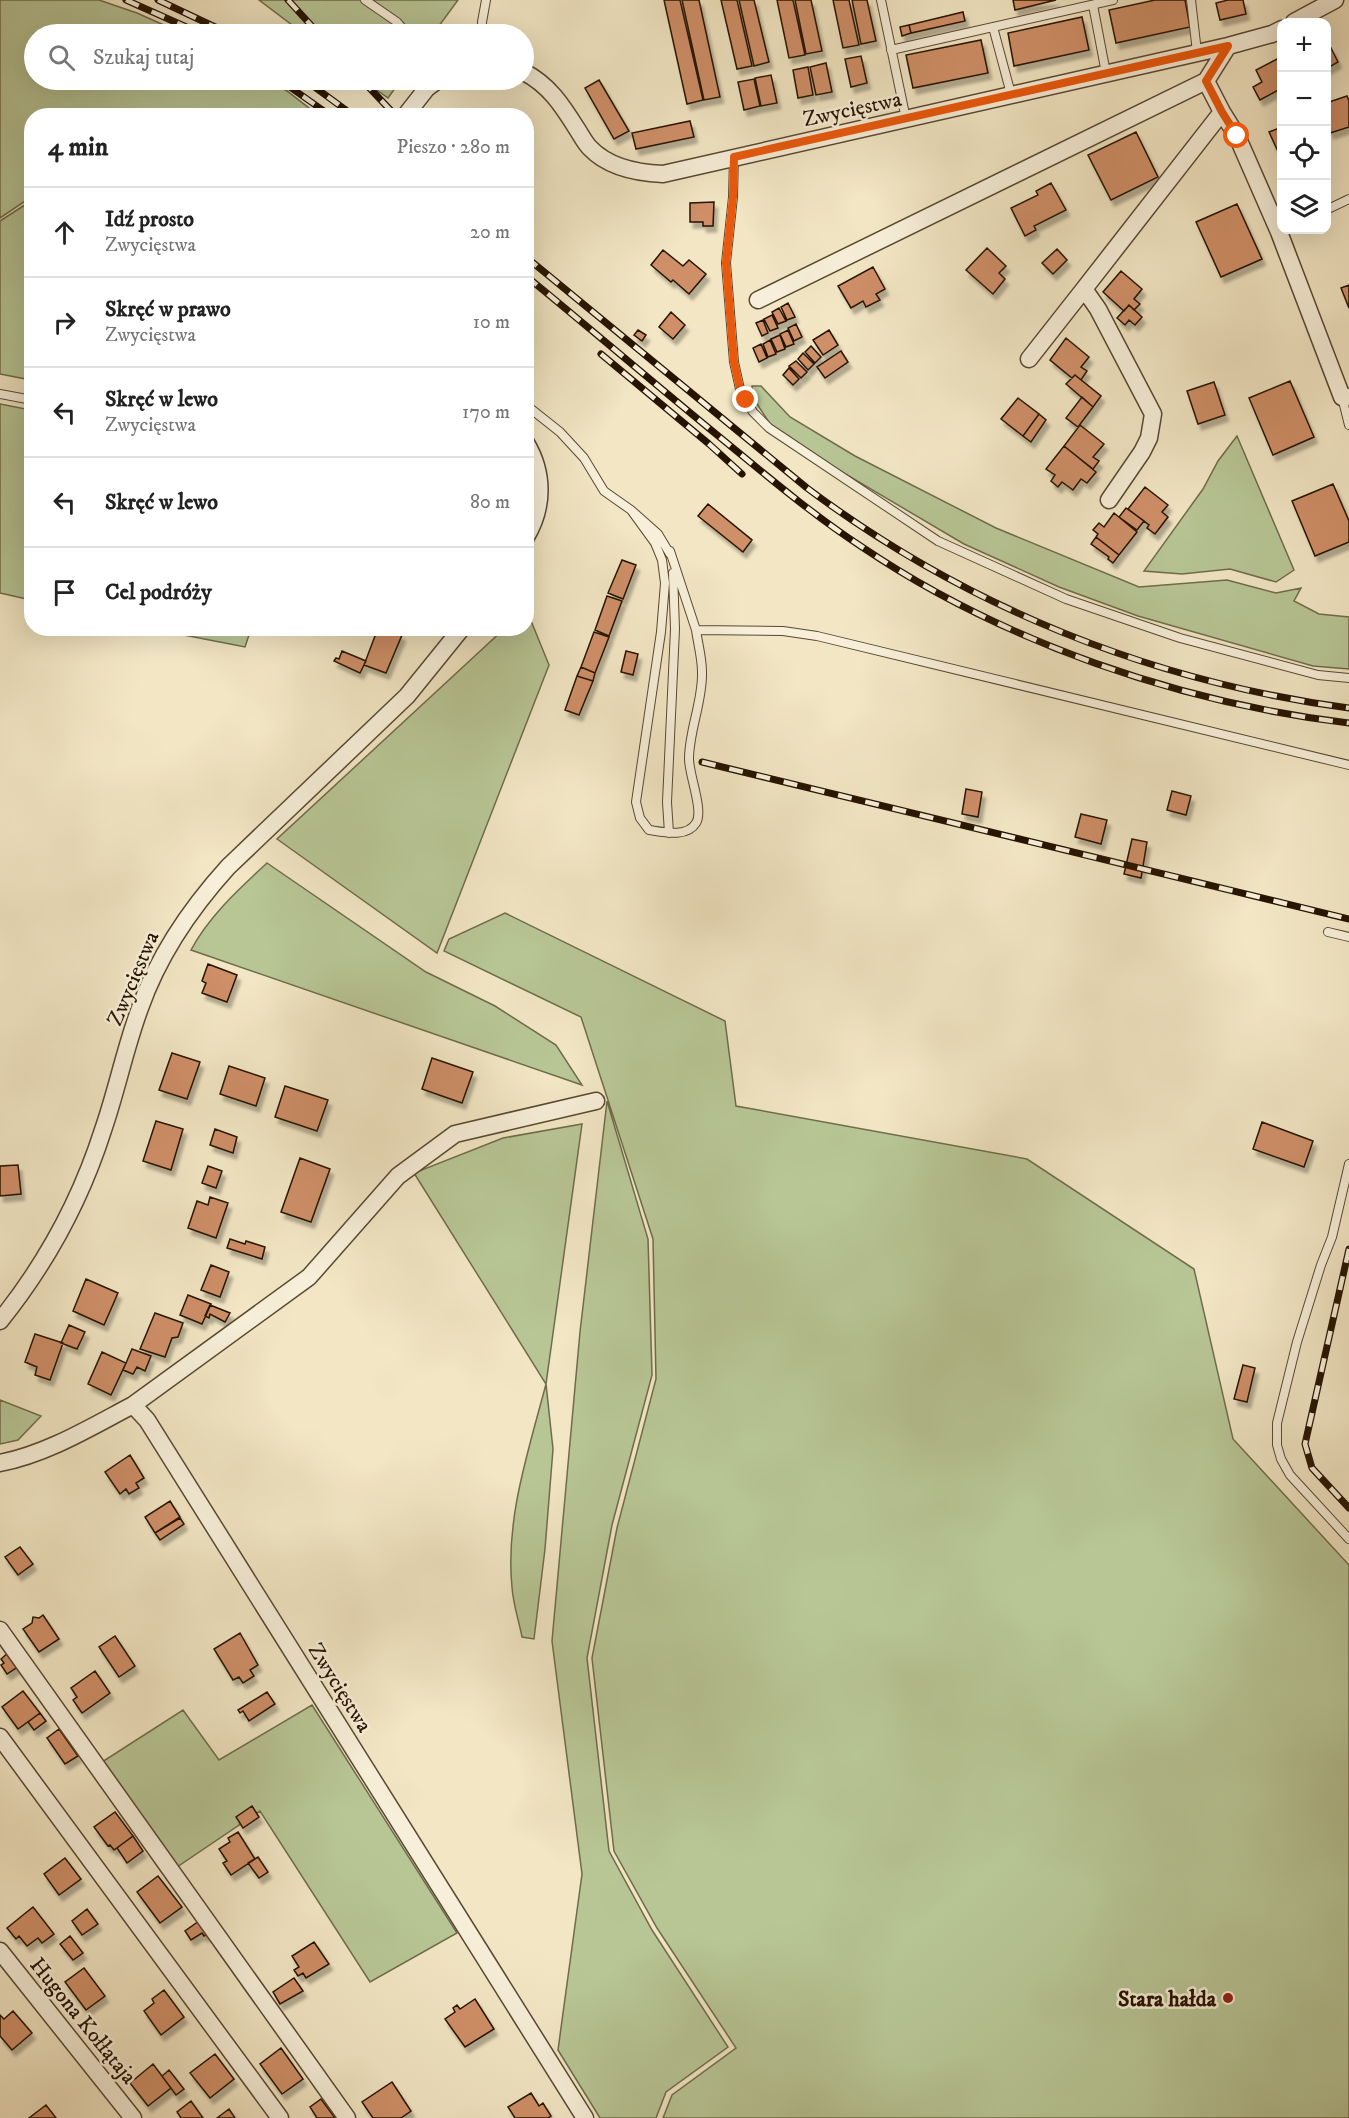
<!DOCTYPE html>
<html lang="pl">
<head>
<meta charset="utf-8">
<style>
	:root { --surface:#fff; --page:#f6f6f6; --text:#222; --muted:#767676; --line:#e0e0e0 }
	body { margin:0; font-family:"IM FELL DW Pica",serif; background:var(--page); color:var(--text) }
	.controls { position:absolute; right:18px; top:18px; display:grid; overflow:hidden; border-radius:12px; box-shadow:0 6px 24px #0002 }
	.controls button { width:54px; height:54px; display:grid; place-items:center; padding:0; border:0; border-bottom:2px solid var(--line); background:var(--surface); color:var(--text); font:30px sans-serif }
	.stop { position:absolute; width:18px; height:18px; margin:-14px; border:4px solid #ea580c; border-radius:50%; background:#fff }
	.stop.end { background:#ea580c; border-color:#fff; box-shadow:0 2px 6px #0008 }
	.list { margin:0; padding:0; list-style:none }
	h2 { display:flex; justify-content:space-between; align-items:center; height:78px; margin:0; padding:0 24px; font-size:26px }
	h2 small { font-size:20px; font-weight:400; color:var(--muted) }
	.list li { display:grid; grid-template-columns:39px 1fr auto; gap:18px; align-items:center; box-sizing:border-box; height:90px; padding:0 24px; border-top:2px solid var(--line) }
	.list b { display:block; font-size:22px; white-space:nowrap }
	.list p { margin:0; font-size:20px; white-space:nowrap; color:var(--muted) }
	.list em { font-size:20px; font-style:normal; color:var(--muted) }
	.icon { flex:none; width:33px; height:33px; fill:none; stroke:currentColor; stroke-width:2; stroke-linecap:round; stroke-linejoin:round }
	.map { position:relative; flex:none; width:1349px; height:2118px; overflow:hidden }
	.search { position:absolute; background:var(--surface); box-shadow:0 6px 24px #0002; left:24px; top:24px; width:510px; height:66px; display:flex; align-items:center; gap:15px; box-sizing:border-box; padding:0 21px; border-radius:33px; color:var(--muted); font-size:22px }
	.panel { position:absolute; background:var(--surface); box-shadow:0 6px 24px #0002; left:24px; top:108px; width:510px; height:528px; border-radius:24px }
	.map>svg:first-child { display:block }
	.green { fill:#b8c696; stroke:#6f6c4b; stroke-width:1.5 }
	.building { fill:#cf8f67; stroke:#261300; stroke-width:1.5; filter:url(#shadow) }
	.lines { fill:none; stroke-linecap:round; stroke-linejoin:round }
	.lane-casing { stroke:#594831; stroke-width:10 }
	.street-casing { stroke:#594831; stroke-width:19 }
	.lane { stroke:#f7efd9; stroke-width:8 }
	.street { stroke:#f7efd9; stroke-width:16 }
	.rail-casing { stroke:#261300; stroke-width:7 }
	.rail { stroke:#f7efd9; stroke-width:4.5; stroke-dasharray:14; stroke-linecap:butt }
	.route { stroke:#ea580c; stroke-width:8 }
	.poi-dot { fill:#8f2418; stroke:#f7efd9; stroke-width:2 }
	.labels { text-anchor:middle; stroke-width:5; stroke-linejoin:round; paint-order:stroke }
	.street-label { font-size:22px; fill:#261300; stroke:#f7efd9 }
	.poi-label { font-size:22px; font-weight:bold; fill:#261300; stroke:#f7efd9; text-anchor:end }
</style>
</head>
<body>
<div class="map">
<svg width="1349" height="2118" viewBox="0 0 1349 2118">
	<defs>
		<filter id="shadow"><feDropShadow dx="3.5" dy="6" stdDeviation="1.5" flood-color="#0004"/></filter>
	</defs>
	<rect width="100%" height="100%" fill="#f2e6c4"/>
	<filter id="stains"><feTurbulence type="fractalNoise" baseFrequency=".00333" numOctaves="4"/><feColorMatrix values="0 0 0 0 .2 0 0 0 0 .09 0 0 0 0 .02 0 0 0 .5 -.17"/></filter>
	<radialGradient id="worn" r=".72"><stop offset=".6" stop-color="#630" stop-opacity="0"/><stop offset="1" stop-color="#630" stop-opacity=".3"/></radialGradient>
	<path class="green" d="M0 0H99L137 13 184 34H34V80H267L287 91 318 115 32 116 31 197 0 218Z
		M259 0H458L433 34H304Z
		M363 80H401L388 98Z
		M31 201V380L0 374V221Z
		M752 386H761L790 417 855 456 996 528 1139 587 1227 580 1276 593 1301 588 1294 601 1319 614 1349 617V669L1313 666 1138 616 1059 587 964 544 776 433 753 398Z
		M0 404 31 410V600L0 593Z
		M1237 436 1294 570 1276 582 1230 569 1182 574 1144 571 1203 489 1218 461Z
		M527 611 549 665 437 953 277 839 504 629 526 628Z
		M153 629H251L245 647Z
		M267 863 426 972 495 1006 556 1045 582 1085 191 950C209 916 239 889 267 863Z
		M505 913 725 1021 736 1106 1027 1159 1194 1269 1233 1439 1349 1565V2118H663L672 2095 736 2048 657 1928 614 1851 592 1658 617 1528 656 1379 653 1239 581 1017 444 951 449 939Z
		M607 1101 648 1239 652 1375 612 1525 587 1658 609 1851 652 1930 728 2047 666 2092 656 2118H600L558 2050 582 1874 552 1641 580 1332Z
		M582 1124 546 1384 553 1449 545 1549 534 1639 522 1637C519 1621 513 1604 512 1587 505 1519 529 1449 546 1384L414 1173 503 1138Z
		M0 1400 41 1416 18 1440 0 1444Z
		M312 1705 457 1933 370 1982 260 1811 177 1867 102 1762 183 1710 219 1760Z"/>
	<path class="building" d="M664 0H680L703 100 687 104Z
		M682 0H699L720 97 704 100Z
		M721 0H737L752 66 737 69Z
		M739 0H754L769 62 754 66Z
		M777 0H793L805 55 789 58Z
		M795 0H811L822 51 806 54Z
		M833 0H849L859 45 843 48Z
		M852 0H867L876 41 861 44Z
		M1013 0H1056L1015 10Z
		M1155 0H1185L1190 27 1116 43 1109 10Z
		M1228 0H1243L1246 14 1220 20 1216 3Z
		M963 12 965 21 911 33 909 25Z
		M1082 17 1089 50 1014 66 1008 33Z
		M909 25 911 33 902 36 900 27Z
		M981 40 988 73 913 88 906 55Z
		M1331 48 1338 62 1326 69V50Z
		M861 56 867 83 851 87 845 59Z
		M1279 58 1282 63V88L1260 100 1253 87 1262 82 1256 70Z
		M826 63 832 92 816 95 810 67Z
		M808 67 813 95 798 98 793 70Z
		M771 75 777 103 761 106 755 78Z
		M754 79 760 106 744 110 738 82Z
		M599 80 629 131 614 139 585 88Z
		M1347 96 1349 101V127L1330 133 1326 122V103Z
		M690 121 694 137 636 149 632 133Z
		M1282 127V158H1281L1269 132Z
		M1136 132 1158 177 1111 200 1088 155Z
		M1051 183 1066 210 1034 226 1036 230 1025 236 1011 208 1038 195 1036 191Z
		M714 202 713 226H703V222H690V203Z
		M1237 204 1262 259 1221 277 1196 222Z
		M987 248 1006 266 999 273 1005 279 993 294 966 270Z
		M1057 249 1067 260 1053 274 1042 263Z
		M663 250 683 266 689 260 706 274 689 294 673 280 671 282 651 265Z
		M873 267 885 289 876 294 880 300 866 307 863 301 851 308 838 286Z
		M1121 271 1142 289 1134 299 1140 304 1134 310 1129 305 1124 311 1103 292Z
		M1349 285V308L1341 288Z
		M788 303 795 317 787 320 781 307Z
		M1129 305 1142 317 1135 325 1129 320 1125 325 1117 318Z
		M779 308 786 321 778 324 772 312Z
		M671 312 685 325 673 339 659 327Z
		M772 315 778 328 770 331 764 319Z
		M763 320 768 333 762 336 756 323Z
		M796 324 802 337 794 341 788 328Z
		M638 330 646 335 642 341 634 335Z
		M788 330 794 344 786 347 780 334Z
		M829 330 838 345 823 355 813 340Z
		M780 335 785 349 777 352 771 339Z
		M1066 338 1089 357 1081 367 1087 371 1081 380 1075 375 1072 378 1050 360Z
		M770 340 776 354 768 357 763 344Z
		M761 344 767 358 759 362 753 348Z
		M811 346 821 357 815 363 805 352Z
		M841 351 848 362 825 378 817 367Z
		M803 353 814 364 808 370 798 359Z
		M796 361 807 372 801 378 789 366Z
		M789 368 799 379 793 385 783 375Z
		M1075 375 1101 396 1093 407 1066 384Z
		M1290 381 1314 437 1273 455 1249 398Z
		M1214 382 1225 415 1198 424 1187 391Z
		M1082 397 1093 407 1078 427 1066 418Z
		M1018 398 1039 414 1023 436 1001 419Z
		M1039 414 1046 420 1031 442 1023 436Z
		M1080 425 1104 444 1093 457 1099 461 1093 469 1064 446Z
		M1064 446 1096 472 1087 483 1081 479 1073 490 1062 482 1058 487 1051 481 1055 475 1046 469Z
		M1333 484 1349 521V542L1315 556 1292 501Z
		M1145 487 1168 505 1162 512 1168 517 1155 534 1147 528 1149 525 1128 509Z
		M708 504 752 540 743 552 698 516Z
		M1126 508 1144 521 1137 530 1119 517Z
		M1114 513 1137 532 1119 555 1096 537 1098 534 1093 530 1099 523 1104 527Z
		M1096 537 1119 555 1113 563 1108 559 1109 557 1091 544Z
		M622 560 636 565 623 599 608 593Z
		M607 596 622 601 609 636 595 630Z
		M378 628H387L402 635 386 673 364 665Z
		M594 632 609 637 595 673 581 667Z
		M342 651 366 661 360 673 334 661 336 658 339 659Z
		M626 651 638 654 633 675 621 672Z
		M581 667 595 673 593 681 577 676Z
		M577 676 593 681 579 715 565 710Z
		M966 789 982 792 978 817 962 814Z
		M1172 791 1191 796 1186 815 1167 810Z
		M1081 814 1107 820 1101 844 1075 837Z
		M1132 839 1147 842 1141 878 1124 874Z
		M208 964 237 975 227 1002 202 993 206 983 202 981Z
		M172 1053 200 1062 187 1099 159 1090Z
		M432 1058 473 1072 462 1103 422 1089Z
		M229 1066 265 1078 256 1106 220 1094Z
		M285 1086 328 1100 317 1131 275 1117Z
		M156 1121 183 1129 171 1170 143 1161Z
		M1262 1122 1313 1141 1304 1167 1253 1149Z
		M215 1129 237 1137 233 1153 210 1145Z
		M300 1158 330 1169 311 1222 281 1212Z
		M18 1165 21 1194 0 1196V1166Z
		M208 1166 222 1171 216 1188 202 1183Z
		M210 1197 228 1203 216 1238 188 1228 197 1201 208 1205Z
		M230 1239 245 1244 246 1241 265 1247 262 1259 227 1248Z
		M211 1265 229 1272 220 1297 201 1290Z
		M86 1279 118 1293 104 1325 73 1311Z
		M188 1295 211 1304 202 1324 180 1315Z
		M210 1305 230 1313 225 1322 210 1314 209 1318 205 1316Z
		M155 1313 183 1323 178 1337 172 1338 165 1357 140 1349Z
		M69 1325 85 1332 77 1349 61 1343Z
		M35 1334 63 1343 50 1380 35 1375 37 1367 25 1362Z
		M132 1349 151 1356 145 1371 137 1367 133 1374 123 1370Z
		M102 1352 126 1363 111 1395 88 1384Z
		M1243 1365 1255 1368 1247 1402 1234 1399Z
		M130 1455 144 1478 136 1483 139 1488 129 1494 126 1489 120 1494 105 1472Z
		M170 1501 180 1517 155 1533 145 1517Z
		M180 1518 184 1524 160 1540 155 1533Z
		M20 1547 33 1564 18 1575 5 1557Z
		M43 1615 59 1639 39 1652 23 1629 32 1623 33 1617 39 1618Z
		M240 1633 258 1665 250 1670 254 1676 243 1683 239 1677 233 1680 214 1649Z
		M115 1636 135 1666 119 1677 99 1647Z
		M9 1652 19 1666 7 1674 1 1665 4 1663 1 1659Z
		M95 1671 110 1693 82 1713 73 1700 77 1697 71 1688Z
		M23 1691 40 1713 18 1729 2 1707Z
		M267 1692 275 1704 249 1721 243 1711 240 1713 238 1710Z
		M40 1713 46 1721 34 1730 28 1722Z
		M59 1729 78 1756 65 1764 47 1738Z
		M252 1806 259 1817 243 1828 236 1817Z
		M115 1812 133 1836 114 1850 110 1845 108 1846 94 1827Z
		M238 1832 255 1859 231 1875 223 1863 227 1861 219 1849 230 1842 228 1838Z
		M133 1836 143 1851 127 1863 117 1848Z
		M258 1857 268 1872 259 1878 248 1863Z
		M65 1858 81 1879 59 1895 44 1874Z
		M158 1876 182 1907 160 1923 137 1892Z
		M33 1907 54 1934 42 1943 38 1938 27 1946 19 1936 16 1939 7 1928Z
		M87 1909 98 1924 82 1935 72 1921Z
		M199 1921 208 1934 204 1936 202 1933 191 1940 185 1931Z
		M70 1936 83 1953 73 1960 60 1944Z
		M314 1942 329 1964 306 1978 303 1973 298 1976 294 1970 299 1967 292 1956Z
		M84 1968 105 1996 86 2010 65 1982Z
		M294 1978 303 1991 280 2004 273 1992Z
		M164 1990 184 2017 161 2035 144 2011 154 2003 152 1999Z
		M475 1999 494 2029 465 2047 445 2019 455 2012 453 2008 457 2005 460 2009Z
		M13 2011 32 2033 12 2050 0 2036V2015L4 2019Z
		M281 2048 303 2079 282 2094 260 2064Z
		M215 2054 234 2079 210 2098 190 2073Z
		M153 2064 171 2088 148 2106 130 2083Z
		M169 2070 184 2089 176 2095 162 2076Z
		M392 2082 411 2111 401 2118H373L362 2102Z
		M531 2093 539 2106 543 2103 551 2116 548 2118H515L508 2107Z
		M321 2099 335 2118H317L310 2107Z
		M191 2101 203 2118H181L177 2112Z
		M46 2105 56 2118H29Z
		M229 2109 235 2118H217Z"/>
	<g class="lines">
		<g class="lane-casing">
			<path id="lane" d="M365 0 397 22 407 34
				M881 0 906 119
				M1191 0 1197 52
				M1093 5 1106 73
				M993 27 1011 94
				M482 34V22L486 0
				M891 50 1113 0
				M734 157 733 197 726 263 734 362 740 389 746 401 753 412 769 428 938 541 1066 599 1180 638 1318 675 1349 678
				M1326 210 1349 199
				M0 394 32 400
				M1342 397 1349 425
				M526 405 560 432 584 458 604 491 631 510 658 534 670 554
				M631 510 655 543 662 560 665 583 661 632 636 802 640 818 649 830C663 832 687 838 696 823 704 811 689 775 689 759 689 730 703 701 702 672 702 658 698 644 696 630
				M670 551 696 630 783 631 817 636 1349 765
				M669 833 667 802 675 629 673 573
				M1328 932 1349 937
				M1349 1164 1332 1237 1321 1265 1297 1342 1277 1423V1445L1281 1459 1290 1475 1349 1539"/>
		</g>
		<g class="street-casing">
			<path id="street" d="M1294 22 1335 0
				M524 72C549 85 562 105 577 129 581 135 585 143 590 148 609 168 638 173 663 174L1228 46 1272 34 1282 29
				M1206 81 1222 112 1237 136 1279 232 1342 397H1349
				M405 116 427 88 438 80
				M1084 289 1222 112
				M758 300 1206 81 1228 46
				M1029 359 1084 289 1098 309 1153 414 1149 438 1142 452 1109 500
				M526 443C544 473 544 507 526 537
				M0 1321C45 1265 81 1199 103 1130 117 1090 125 1048 140 1008 159 954 190 909 228 867L407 696 462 628
				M133 1405 309 1277 398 1176 455 1134 596 1101
				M0 1463C47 1454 91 1427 133 1405L147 1420 585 2118
				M0 1630 347 2118
				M0 1737 280 2118
				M0 1951 133 2118"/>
		</g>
		<use href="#lane" class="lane"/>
		<use href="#street" class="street"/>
		<g class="rail-casing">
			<path id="rail" d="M126 0 202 34
				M158 0 230 34
				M288 0 319 34
				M280 80 331 116
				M305 80 354 116
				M362 80 396 116
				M526 257 807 488C966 607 1152 682 1349 708
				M526 276C592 330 656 385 722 439 767 476 813 515 862 547 1003 642 1180 703 1349 723
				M601 354 709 444 742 474
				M702 762 1349 919
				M1349 1249 1305 1444 1312 1468 1349 1508"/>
		</g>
		<use href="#rail" class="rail"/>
	</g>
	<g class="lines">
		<path class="route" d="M746 400 740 389 734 362 726 263 733 197 734 157 1228 46 1206 81 1222 112 1237 136"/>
	</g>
	<circle class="poi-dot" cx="1228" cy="1998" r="6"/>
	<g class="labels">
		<g class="street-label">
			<text transform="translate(852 108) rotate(-12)" y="8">Zwycięstwa</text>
			<text transform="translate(132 978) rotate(-67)" y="8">Zwycięstwa</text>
			<text transform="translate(341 1687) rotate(58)" y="8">Zwycięstwa</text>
			<text transform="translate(84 2020) rotate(51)" y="8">Hugona Kołłątaja</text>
		</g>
		<g class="poi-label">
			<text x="1216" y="2006">Stara hałda</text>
		</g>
	</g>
	<rect width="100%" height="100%" filter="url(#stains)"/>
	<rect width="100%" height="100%" fill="url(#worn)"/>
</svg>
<div class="controls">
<button>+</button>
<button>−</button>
<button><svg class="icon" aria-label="locate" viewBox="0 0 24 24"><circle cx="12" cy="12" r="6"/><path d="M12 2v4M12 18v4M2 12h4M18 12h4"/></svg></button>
<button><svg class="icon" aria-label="layers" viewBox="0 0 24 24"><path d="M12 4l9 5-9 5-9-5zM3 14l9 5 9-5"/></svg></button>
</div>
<div class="stop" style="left:1237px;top:136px"></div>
<div class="stop end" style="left:746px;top:400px"></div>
<div class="search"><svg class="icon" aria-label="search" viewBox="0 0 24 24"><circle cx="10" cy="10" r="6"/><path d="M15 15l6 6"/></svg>Szukaj tutaj</div>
<section class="panel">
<h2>4 min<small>Pieszo · 280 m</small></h2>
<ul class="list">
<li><svg class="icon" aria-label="ahead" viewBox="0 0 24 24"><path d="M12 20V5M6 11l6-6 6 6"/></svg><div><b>Idź prosto</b><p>Zwycięstwa</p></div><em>20 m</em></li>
<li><svg class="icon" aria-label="right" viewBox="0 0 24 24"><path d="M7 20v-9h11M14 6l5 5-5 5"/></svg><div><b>Skręć w prawo</b><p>Zwycięstwa</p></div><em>10 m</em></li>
<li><svg class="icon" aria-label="left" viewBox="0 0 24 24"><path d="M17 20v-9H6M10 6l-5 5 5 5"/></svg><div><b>Skręć w lewo</b><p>Zwycięstwa</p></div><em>170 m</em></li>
<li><svg class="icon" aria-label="left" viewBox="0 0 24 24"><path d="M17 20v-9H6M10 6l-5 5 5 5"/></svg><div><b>Skręć w lewo</b></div><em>80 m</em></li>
<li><svg class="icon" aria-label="arrive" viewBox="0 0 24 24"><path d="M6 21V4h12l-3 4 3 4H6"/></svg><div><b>Cel podróży</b></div></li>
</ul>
</section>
</div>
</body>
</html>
